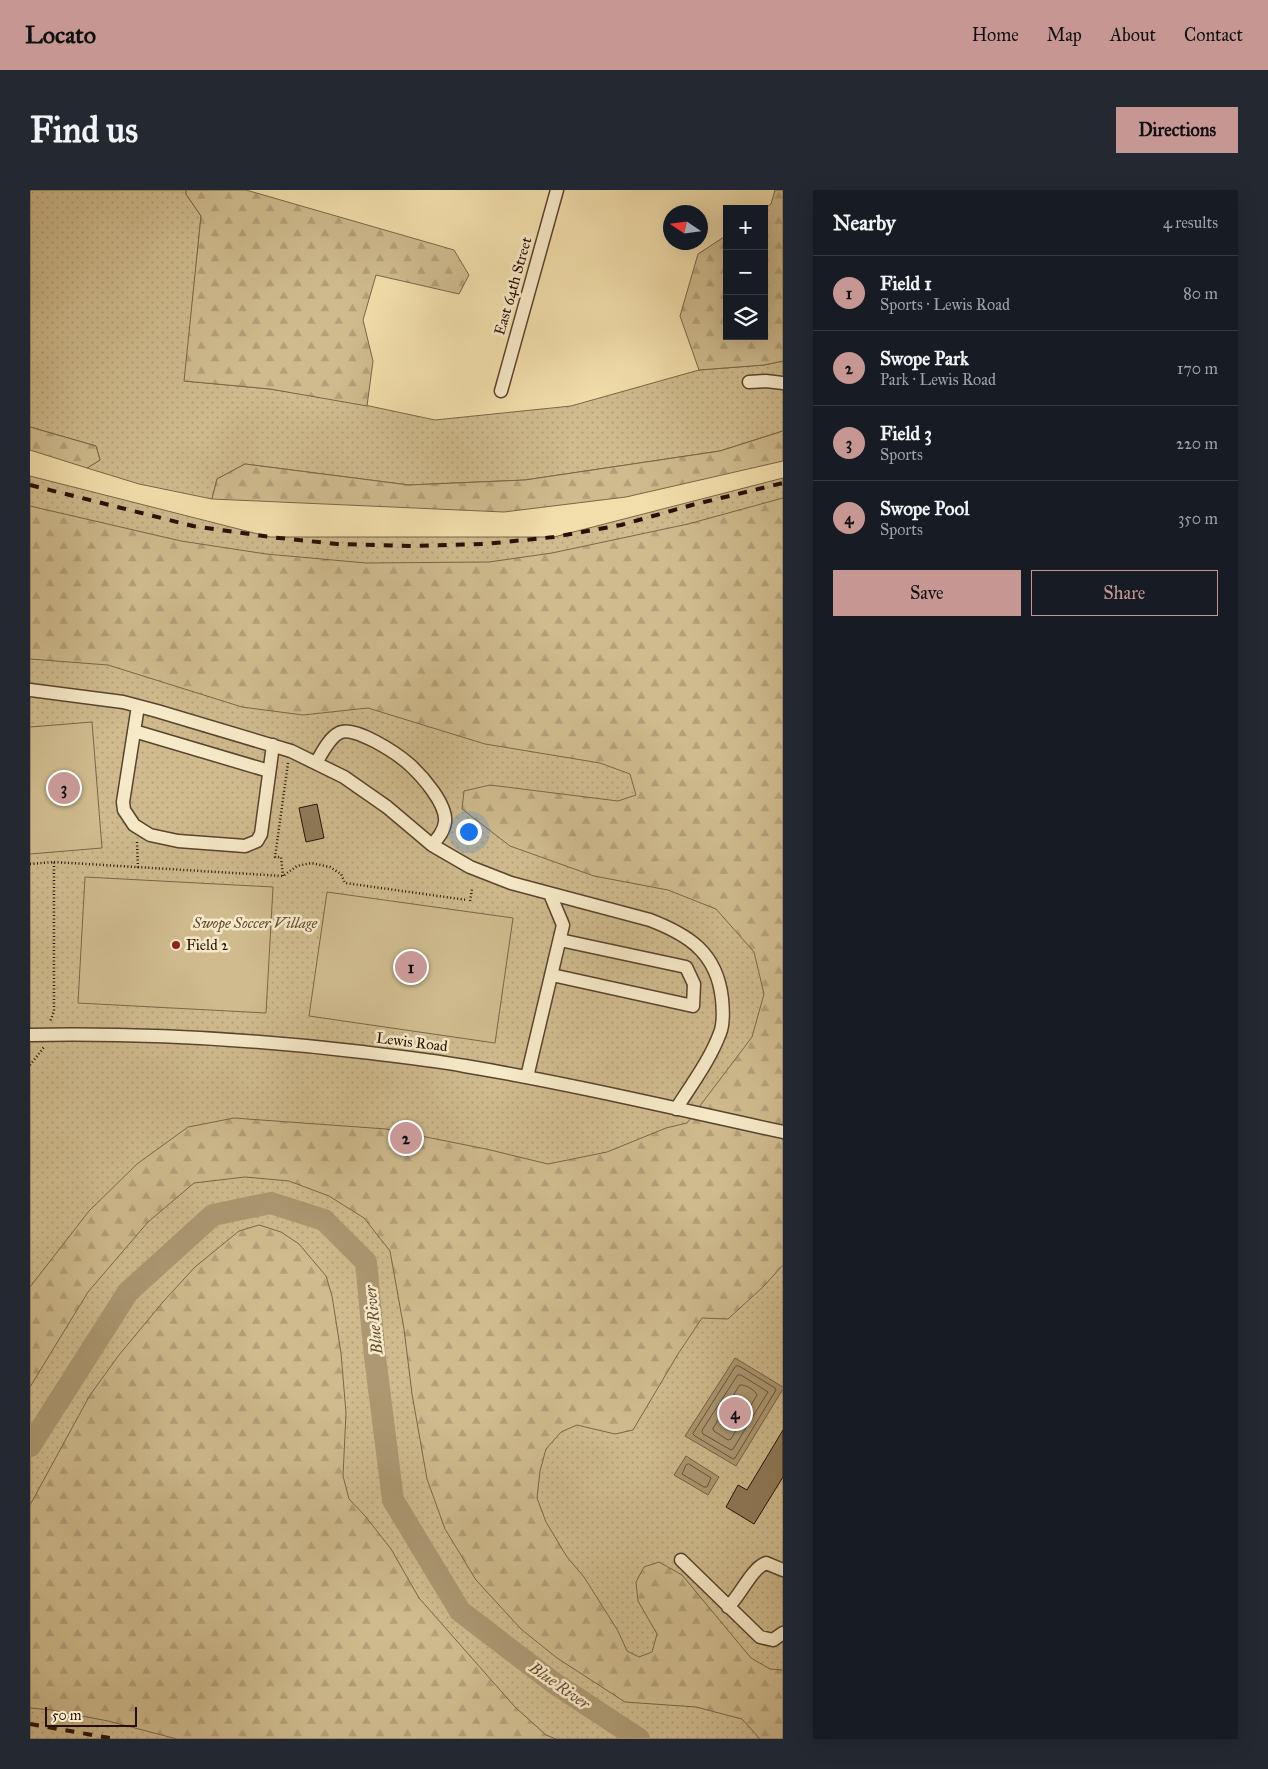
<!DOCTYPE html>
<html lang="en">
<head>
<meta charset="utf-8">
<style>
	:root { --surface:#171b24; --page:#242831; --text:#f1f3f6; --muted:#9ea1a6; --line:#363941; --accent:#c59692 }
	body { margin:0; font-family:"IM FELL Great Primer",serif; background:var(--page); color:var(--text) }
	.controls { position:absolute; right:15px; top:15px; display:grid; overflow:hidden; border-radius:0px; box-shadow:0 5px 20px #0002 }
	.controls button { width:45px; height:45px; display:grid; place-items:center; padding:0; border:0; border-bottom:1px solid var(--line); background:var(--surface); color:var(--text); font:25px sans-serif }
	.compass { position:absolute; left:633px; top:15px; width:45px; height:45px; border-radius:50%; background:var(--surface); box-shadow:0 5px 20px #0002; rotate:283deg }
	.scale { position:absolute; left:15px; bottom:12px; width:92px; box-sizing:border-box; padding-left:5px; border:2px solid #251003; border-top:0; font-size:14px; line-height:18px; white-space:nowrap; color:#251003; -webkit-text-stroke:4px #f7eac8; paint-order:stroke }
	.you { position:absolute; left:438px; top:641px; width:18px; height:18px; margin:-12px; border:4px solid #fff; border-radius:50%; background:#1a73e8; box-shadow:0 0 0 8px #1a73e833 }
	.badge { display:grid; place-items:center; width:32px; height:32px; border-radius:50%; background:var(--accent); color:#111; font-size:16px; font-weight:700 }
	.pin { position:absolute; translate:-50% -50%; border:2px solid #fff; box-shadow:0 1px 5px #0006 }
	.list { margin:0; padding:0; list-style:none }
	h2 { display:flex; justify-content:space-between; align-items:center; height:65px; margin:0; padding:0 20px; font-size:21px }
	h2 small { font-size:16px; font-weight:400; color:var(--muted) }
	.list li { display:grid; grid-template-columns:32px 1fr auto; gap:15px; align-items:center; box-sizing:border-box; height:75px; padding:0 20px; border-top:1px solid var(--line) }
	.list b { display:block; font-size:19px; white-space:nowrap }
	.list p { margin:0; font-size:16px; white-space:nowrap; color:var(--muted) }
	.list em { font-size:16px; font-style:normal; color:var(--muted) }
	.actions { display:flex; gap:10px; padding:15px 20px }
	.actions a { flex:1; padding:11px 0; border:1px solid var(--accent); border-radius:0px; text-align:center; font-size:18px; color:var(--accent) }
	.actions .main { background:var(--accent); color:#111 }
	.icon { flex:none; width:28px; height:28px; fill:none; stroke:currentColor; stroke-width:2; stroke-linecap:round; stroke-linejoin:round }
	.map { position:relative; flex:none; width:753px; height:1549px; overflow:hidden; border-radius:0px }
	header { display:flex; align-items:center; gap:30px; box-sizing:border-box; height:70px; padding:0 25px; background:var(--accent); color:#111 }
	header strong { font-size:24px }
	nav { display:flex; gap:28px; margin-inline-start:auto; font-size:18px }
	.intro { display:flex; align-items:center; justify-content:space-between; box-sizing:border-box; height:120px; padding:0 30px }
	h1 { margin:0; font-size:35px }
	.button { padding:12px 22px; border-radius:0px; background:var(--accent); color:#111; font-size:18px; font-weight:700 }
	main { display:flex; gap:30px; padding:0 30px }
	aside { flex:1; background:var(--surface); border-radius:0px; box-shadow:0 5px 20px #0002 }
	.map>svg:first-child { display:block }
	.green { fill:url(#green-dots); stroke:#7a6648 }
	.forest { fill:url(#forest-firs); stroke:#7a6648 }
	.pitch { fill:#cfbb8e; stroke:#7a6648 }
	.water { fill:#ac9872; stroke:#766246 }
	.lines { fill:none; stroke-linecap:round; stroke-linejoin:round }
	.shore { stroke:#68543a; stroke-width:1 }
	.river { stroke:#ac9872; stroke-width:22 }
	.building { fill:#907b5a; stroke:#251003 }
	.minor-casing { stroke:#58442d; stroke-width:15 }
	.path { stroke:#251003; stroke-width:2.5; stroke-dasharray:1 2.5; stroke-linecap:butt }
	.minor { stroke:#f7eac8; stroke-width:12 }
	.rail { stroke:#251003; stroke-width:4; stroke-dasharray:9 9; stroke-linecap:butt }
	.poi-dot { fill:#8f2418; stroke:#f7eac8; stroke-width:2 }
	.labels { text-anchor:middle; stroke-width:5; stroke-linejoin:round; paint-order:stroke }
	.street-label { font-size:15px; fill:#251003; stroke:#f7eac8 }
	.park-label { font-size:15px; font-style:italic; fill:#604c34; stroke:#f7eac8 }
	.poi-label { font-size:15px; fill:#251003; stroke:#f7eac8; text-anchor:start }
	.water-label { font-size:16px; font-style:italic; fill:#624d35; stroke:#f7eac8 }
</style>
</head>
<body>
<header>
<strong>Locato</strong>
<nav><a>Home</a><a>Map</a><a>About</a><a>Contact</a></nav>
</header>
<div class="intro"><h1>Find us</h1><a class="button">Directions</a></div>
<main>
<div class="map">
<svg width="753" height="1549" viewBox="0 0 753 1549">
	<defs>
		<pattern id="green-dots" width="8" height="8" patternUnits="userSpaceOnUse" patternTransform="scale(1.25)"><rect width="8" height="8" fill="#cfbb8e"/><path d="M2 2h.1M6 6h.1" fill="none" stroke="#b2a079" stroke-width="1.8" stroke-linecap="round"/></pattern>
		<pattern id="forest-firs" width="22" height="20" patternUnits="userSpaceOnUse" patternTransform="scale(1.25)"><rect width="22" height="20" fill="#cfbb8e"/><path d="M5 1l3.5 6h-7zM16 11l3.5 6h-7z" fill="#b2a079"/></pattern>
	</defs>
	<rect width="100%" height="100%" fill="#f2deab"/>
	<filter id="stains"><feTurbulence type="fractalNoise" baseFrequency=".004" numOctaves="4"/><feColorMatrix values="0 0 0 0 .2 0 0 0 0 .09 0 0 0 0 .02 0 0 0 .5 -.17"/></filter>
	<radialGradient id="worn" r=".72"><stop offset=".6" stop-color="#630" stop-opacity="0"/><stop offset="1" stop-color="#630" stop-opacity=".3"/></radialGradient>
	<path class="green" d="M0 0H156V4L171 26 155 191 240 199 316 211 405 230 541 216 669 180 734 175 753 171V241L690 261 495 290 379 295 215 274 187 289 182 309 109 294 57 278 70 270 66 256 0 237Z
		M0 286 240 347H524L753 288V1549H0Z"/>
	<path class="forest" d="M156 0H216L424 60 439 85 429 104 346 85 333 130 343 171 337 216 240 199 154 191 171 26 156 4Z
		M745 0H753V171L734 175 669 180 650 126 668 64 697 45V146H734V19L741 14Z
		M0 237 66 256 70 270 57 278 0 260Z
		M753 241V271L596 307 474 322 182 309 187 289 215 274 379 295 495 290 690 261Z
		M753 308V1075L734 1096 698 1129 672 1128 648 1164 603 1240 585 1244 547 1235 531 1242 516 1259 510 1281 507 1308 516 1332 537 1367 554 1387 588 1441 597 1461 609 1467 622 1462 627 1444 608 1411 606 1392 614 1377 629 1372 652 1385 721 1468 740 1479 753 1480V1549H730L712 1529 666 1517 595 1512 527 1468 491 1439 446 1390 415 1339 397 1289 382 1204 374 1139 360 1061 334 1028 299 1006 259 991 215 987 164 993 118 1032 58 1102 0 1197V1097L59 1021 107 974 158 937 204 928 356 939 456 959 518 974 577 962 636 938 657 933 722 847 734 804 724 762 686 719 638 700 564 686 480 656 432 619 434 601 460 595 588 611 606 605 600 584 570 573 455 554 338 518 273 525 212 517 78 475 0 469V316L151 351 236 364 336 373 459 372 522 363 658 334Z
		M229 1035 251 1042 269 1054 296 1086 302 1106 311 1163 316 1223 313 1286 319 1309 336 1327 361 1359 389 1408 485 1517 516 1545 526 1549H147L78 1531 21 1520 0 1518V1315L60 1205 89 1165 132 1113 165 1077 209 1041Z"/>
	<path class="pitch" d="M62 532 72 658 0 664V537Z
		M55 687 243 697 236 823 48 813Z
		M297 702 483 728 465 853 279 826Z"/>
	<path class="water" d="M705 1168 753 1197V1199L706 1276 655 1246Z
		M656 1266 689 1287 678 1305 644 1285Z"/>
	<g class="lines">
		<path class="shore" d="M706 1176H709L745 1198 746 1200 705 1268 703 1269 665 1246 663 1244Z
			M708 1185H711L738 1202 703 1259 701 1260 673 1244 672 1241Z
			M710 1195C715 1194 725 1200 727 1205L701 1249 698 1250 684 1241 683 1239Z
			M659 1274 681 1288 677 1297H674L652 1284 656 1275Z"/>
		<path class="river" d="M0 1256 98 1102 183 1025 241 1013 294 1030 336 1072 345 1167 363 1310 430 1421 524 1493 609 1549"/>
	</g>
	<path class="building" d="M287 614 294 648 276 652 269 618Z
		M753 1240V1287L724 1334 696 1317 708 1295 717 1300Z"/>
	<g class="lines">
		<g class="minor-casing">
			<path id="minor" d="M719 192 736 191 753 193
				M471 201 527 0
				M0 500 93 512 127 521 261 561 314 587 357 617 402 655 440 677 481 693 620 730C659 745 687 763 692 809 693 819 694 833 690 843 680 870 662 894 646 919
				M108 516 93 612 94 620 104 635 120 645 148 651 215 656 227 651 231 644 243 555
				M104 541 239 581
				M286 573C292 563 299 548 309 543 323 534 368 564 380 575 392 586 417 614 415 632 414 641 408 648 402 655
				M522 785 663 816 664 794 656 777 530 750
				M0 845C111 843 222 849 332 862 366 866 401 870 435 876 542 894 647 919 753 942
				M497 887 533 735 520 704
				M651 1370 730 1447 743 1450 753 1443
				M698 1417C711 1405 721 1379 736 1373L753 1380"/>
		</g>
		<path class="path" d="M107 652 108 678
			M24 672 253 686 267 676 281 673 300 677 311 684 315 693 437 710
			M0 674 24 672V821L20 832
			M253 686 251 667H245L258 573
			M440 711 442 699
			M0 875 14 857"/>
		<use href="#minor" class="minor"/>
		<path class="rail" d="M0 295 163 336 240 347 307 354 385 356 455 354 524 347 591 335 662 315 753 293
			M0 1534 85 1549"/>
	</g>
	<circle class="poi-dot" cx="146" cy="755" r="5"/>
	<g class="labels">
		<g class="street-label">
			<text transform="translate(483 96) rotate(-74)" y="5">East 64th Street</text>
			<text transform="translate(382 852) rotate(7)" y="5">Lewis Road</text>
		</g>
		<g class="park-label">
			<text x="225" y="738">Swope Soccer Village</text>
		</g>
		<g class="poi-label">
			<text x="156" y="760">Field 2</text>
		</g>
		<g class="water-label">
			<text transform="translate(343 1130) rotate(-96)" y="6">Blue River</text>
			<text transform="translate(530 1495) rotate(35)" y="6">Blue River</text>
		</g>
	</g>
	<rect width="100%" height="100%" filter="url(#stains)"/>
	<rect width="100%" height="100%" fill="url(#worn)"/>
</svg>
<div class="controls">
<button>+</button>
<button>−</button>
<button><svg class="icon" aria-label="layers" viewBox="0 0 24 24"><path d="M12 4l9 5-9 5-9-5zM3 14l9 5 9-5"/></svg></button>
</div>
<svg class="compass" viewBox="-18 -18 36 36"><path d="M0-13l5 13h-10z" fill="#e53935"/><path d="M0 13l5-13h-10z" fill="#9ea1a6"/></svg>
<div class="scale">50 m</div>
<div class="you"></div>
<div class="pin badge" style="left:381px;top:777px">1</div>
<div class="pin badge" style="left:376px;top:948px">2</div>
<div class="pin badge" style="left:34px;top:598px">3</div>
<div class="pin badge" style="left:705px;top:1223px">4</div>
</div>
<aside>
<h2>Nearby<small>4 results</small></h2>
<ul class="list">
<li><span class="badge">1</span><div><b>Field 1</b><p>Sports · Lewis Road</p></div><em>80 m</em></li>
<li><span class="badge">2</span><div><b>Swope Park</b><p>Park · Lewis Road</p></div><em>170 m</em></li>
<li><span class="badge">3</span><div><b>Field 3</b><p>Sports</p></div><em>220 m</em></li>
<li><span class="badge">4</span><div><b>Swope Pool</b><p>Sports</p></div><em>350 m</em></li>
</ul>
<div class="actions"><a class="main">Save</a><a>Share</a></div>
</aside>
</main>
</body>
</html>
